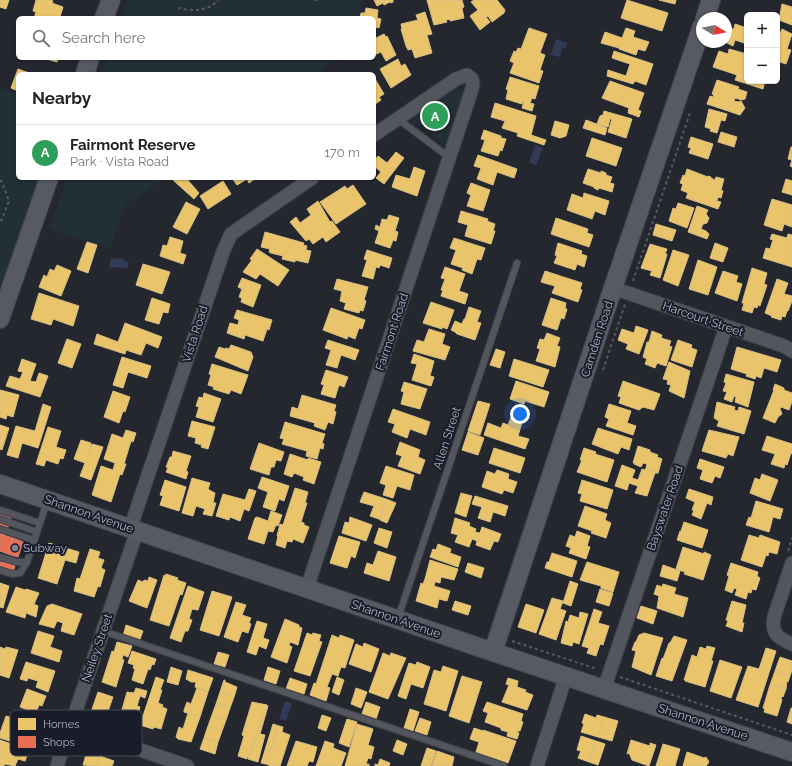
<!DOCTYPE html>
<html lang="en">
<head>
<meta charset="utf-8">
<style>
	:root { --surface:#fff; --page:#f2f2f2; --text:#222; --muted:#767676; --line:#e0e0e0; --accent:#1a73e8 }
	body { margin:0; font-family:Raleway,sans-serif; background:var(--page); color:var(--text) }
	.controls { position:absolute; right:12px; top:12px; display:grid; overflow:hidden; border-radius:6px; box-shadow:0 1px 3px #0004 }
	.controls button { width:36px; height:36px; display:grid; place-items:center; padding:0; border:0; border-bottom:1px solid var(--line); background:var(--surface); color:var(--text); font:20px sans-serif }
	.compass { position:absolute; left:696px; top:12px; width:36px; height:36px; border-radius:50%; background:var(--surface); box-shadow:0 1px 3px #0004; rotate:100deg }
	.you { position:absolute; left:520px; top:414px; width:14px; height:14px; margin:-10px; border:3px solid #fff; border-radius:50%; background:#1a73e8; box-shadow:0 0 0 6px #1a73e833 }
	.badge { display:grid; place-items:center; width:26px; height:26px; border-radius:50%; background:var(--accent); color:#fff; font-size:13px; font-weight:700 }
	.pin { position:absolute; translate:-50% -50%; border:2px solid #fff; box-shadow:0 1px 4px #0006 }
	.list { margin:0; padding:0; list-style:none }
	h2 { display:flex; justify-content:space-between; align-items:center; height:52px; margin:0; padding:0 16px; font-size:17px }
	h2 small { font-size:13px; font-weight:400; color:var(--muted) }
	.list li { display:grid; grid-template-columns:26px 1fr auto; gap:12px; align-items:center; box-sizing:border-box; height:56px; padding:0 16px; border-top:1px solid var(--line) }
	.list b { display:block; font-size:15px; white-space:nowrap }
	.list p { margin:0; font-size:13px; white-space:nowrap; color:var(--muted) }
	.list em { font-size:13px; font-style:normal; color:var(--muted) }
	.icon { flex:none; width:22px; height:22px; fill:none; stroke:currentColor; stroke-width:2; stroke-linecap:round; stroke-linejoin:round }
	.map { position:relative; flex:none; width:792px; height:766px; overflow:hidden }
	.search { position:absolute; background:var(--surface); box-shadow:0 1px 3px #0004; left:16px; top:16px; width:360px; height:44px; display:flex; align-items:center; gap:10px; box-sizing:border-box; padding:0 14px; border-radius:6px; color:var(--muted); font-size:15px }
	.panel { position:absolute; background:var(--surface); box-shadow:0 1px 3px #0004; left:16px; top:72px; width:360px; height:108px; border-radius:6px }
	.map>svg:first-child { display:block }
	.green { fill:#223035 }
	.water { fill:#333a57 }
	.homes { fill:#e9c46a; stroke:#d7be84 }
	.shops { fill:#e76f51; stroke:#d68373 }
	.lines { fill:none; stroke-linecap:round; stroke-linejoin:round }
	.lane-casing { stroke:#404249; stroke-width:8 }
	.street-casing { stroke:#404249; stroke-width:15 }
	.secondary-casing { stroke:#41444c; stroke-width:20 }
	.path { stroke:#575a62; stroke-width:2; stroke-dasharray:3 3; stroke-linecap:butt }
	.lane { stroke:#54565e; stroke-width:6 }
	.street { stroke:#54565e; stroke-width:13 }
	.secondary { stroke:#585a63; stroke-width:18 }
	.poi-dot { fill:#7d818f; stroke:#191c29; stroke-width:1.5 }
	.labels { text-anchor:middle; stroke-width:4; stroke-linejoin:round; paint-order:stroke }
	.street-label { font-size:12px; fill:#adb1c2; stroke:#191c29 }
	.poi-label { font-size:12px; fill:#adb1c2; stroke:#191c29; text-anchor:start }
	.key { fill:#191c29; stroke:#454957; stroke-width:1 }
	.key-label { font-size:11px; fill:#adb1c2 }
</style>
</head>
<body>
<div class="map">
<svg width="792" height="766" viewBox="0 0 792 766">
	<rect width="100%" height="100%" fill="#25272f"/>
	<path class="green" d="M127 0H185L195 3 196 0H363L359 18H121Z
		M108 58H339L316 74H102Z
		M0 88 18 94V178H41L30 214 0 290Z
		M455 88H459L463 91V96L448 143 446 145H442L438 139 418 124H413L411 122 414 115Z
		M67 178H165L125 206 110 249 49 229Z"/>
	<path class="water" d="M556 39 567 43 566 48H562L560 57 551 55Z
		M535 145 543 148 536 165 529 162Z
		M111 258 123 259 129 263 127 269 118 267 109 268Z
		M285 701 292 703 286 721 279 719Z"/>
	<path class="homes" d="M0 0H9L6 9 0 7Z
		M36 0H51L53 1 52 3 63 7 60 17 63 18H34L36 12 33 11Z
		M374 0H393V2L391 3 390 2 384 5 383 3 377 6Z
		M427 0H462L464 7 462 8 464 18 450 21V19L446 20 447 22 434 25Z
		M474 0H497L505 10 504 13 492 22 488 16 486 17 490 22 480 30 470 16 478 10 471 2Z
		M627 0 668 13 662 31 621 18Z
		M659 0H676L675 4Z
		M782 4 792 7V25L779 20Z
		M366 8 378 10 377 18 381 19 379 28 376 27 374 34V18H360L361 13H365Z
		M425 12 432 34 427 35 432 53 415 58 412 49 408 50 406 46 401 29H402L401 24 418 20 416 15Z
		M735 24 747 28V44L735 40 733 46 727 43 728 35 727 34 729 28 734 29Z
		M529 28 547 34 540 53 545 55 540 70 543 71 539 83 510 73 514 63 510 61 514 51 516 52 518 48 521 49Z
		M626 28 635 31 633 37 649 42 645 51 638 49 636 55 619 49V48L601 43 605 32 622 38Z
		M782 29 792 34 787 49 791 50 786 64 777 61V35L779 36Z
		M384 34 386 37 387 36 396 55 386 61 381 52 374 55V39Z
		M729 49 747 54V81H765L763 89 735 80 737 75 713 67 719 51 728 54Z
		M614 51 653 64 646 85 635 81 633 84 607 76 608 70 626 76 630 64 612 58Z
		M43 58H58L57 62Z
		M398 59 401 66 405 64 411 75 391 88 380 69Z
		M18 69 32 74H18V91L11 88Z
		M374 77 384 94 379 97 381 100 374 105Z
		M510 77 539 86 535 99 532 98 530 103 534 104 532 111 522 108 524 101H523L522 104 506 99 508 90 506 89Z
		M717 80 739 87 738 89 747 92 745 99 742 100 735 98 734 101 738 102 741 101 745 108 740 115 707 104 710 96 713 97 714 95 712 94Z
		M610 81 644 93 638 110 641 111 639 117 628 113 629 108 602 98Z
		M495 103 536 116 531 135 546 140 544 145 517 136 518 133 502 128 505 121 491 117Z
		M709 109 727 114 725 121 721 120 717 133 710 131 711 129 705 127Z
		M604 111 632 119 626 138 608 132 612 119H610L608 127 597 124 600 116 603 115Z
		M586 120 607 128 605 135 583 128Z
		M555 121 569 125 566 136 560 138 551 135Z
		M484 130 501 136V138L506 139 502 151 500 150 498 156 481 151 485 140 481 139Z
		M721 132 737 137 734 147 718 142Z
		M691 137 713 144 708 159 689 153 691 148 688 147Z
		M592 138 622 148 616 166 586 156Z
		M791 147H792V167L790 166 792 160 788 159Z
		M396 152 404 158 384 184 376 178 381 172 374 166V161L378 156 387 163Z
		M478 155 517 169 514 178 497 172 493 185 477 179 481 168 474 166Z
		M414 167 425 171 417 196 392 187 396 175 410 179Z
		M588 169 601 173V171L606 173V175L612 177 610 183 614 184 612 192 599 188 598 190 594 188V187L583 183Z
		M687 169 708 177V176L711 177V178L715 180 716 177 724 179 721 190 723 191 721 198 718 197 717 201 721 202 718 209 686 198 688 193 681 190 683 184 680 183 683 175 685 176Z
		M175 178H186L199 193 194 199 173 180Z
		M232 178H256L249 183 247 179 237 185Z
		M786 179 792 181V195L782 192Z
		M223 181 231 194 208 209 200 196Z
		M471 183 490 190 483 211 467 206 471 195 467 193Z
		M353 185 366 204 336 224 320 202 345 186 347 189Z
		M584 193 609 201 605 215 595 211 592 219 567 210 572 194 583 198Z
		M772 199 792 205V227L784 224 782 231 764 225Z
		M318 201 330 222 332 221 340 232 326 242 323 237 313 244 309 239 306 241 290 222 296 217 300 223 311 215 307 209Z
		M186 202 200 209 187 234 173 227Z
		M678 203 694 208 687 228 669 221 673 208 676 209Z
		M697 206 708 210 706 214 709 218 707 223 703 224 701 229 706 231 709 234 707 239 688 232Z
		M461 211 488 219 487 221 495 224 493 231H495L491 244 465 236 468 225 458 222Z
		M389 215 399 218 395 231 398 232 396 241 393 240 390 248 375 243 379 231 375 229 376 225 380 227 382 219 387 220Z
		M556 218 588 229 587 233 593 235 589 247 551 234Z
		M656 224 676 230 672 241 653 235Z
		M265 232 304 243 303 245 307 246 306 250 311 251 308 263 295 260V262L282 259 283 256 271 253 269 252 270 249 261 247Z
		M772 234 787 238 788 234 792 235V267L763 258 766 248 770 249 773 240 770 239Z
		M170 237 183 241 180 253 186 255 183 264 160 256 163 245 167 246Z
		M454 238 485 248 481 260 477 259 472 274 462 270 463 268 451 264 456 250 450 248Z
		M87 242 97 245 88 273 77 269Z
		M558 243 582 251 581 254 587 256 584 267 577 264 575 270 554 263 557 256 555 255Z
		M715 243 728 248 723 262 710 258Z
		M650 244 667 249 665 254H667L666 258 660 278 650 275 652 271 641 268Z
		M257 249 289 270 278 286 260 274 256 279 243 272 252 260 250 259Z
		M367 250 392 258 389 268 380 265 379 268 376 267 373 279 362 276 367 260 364 259Z
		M673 250 689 255 678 286 663 280Z
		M698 260 717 267 708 295 689 289Z
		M143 264 170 272 162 294 136 285Z
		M57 265 71 271 61 296 39 287 44 275 47 277 50 269 54 271Z
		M445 267 465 274 459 291 468 294 465 304 441 296 443 290H441L445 279 441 278Z
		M752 268 767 273 764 284 767 285 760 306 758 305 757 308 754 307 752 313 742 310 744 303H742Z
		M545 271 582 283 580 289 582 290 578 302 552 293 555 286 541 282Z
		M723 271 738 276 736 282 742 284 737 301 715 293Z
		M242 278 261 285 253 307 241 302 242 298 239 297 242 289 238 287Z
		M337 279 368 287 364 300 366 301 363 311 360 310 359 313 344 309 346 303 340 301 342 291 334 289Z
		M777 279 788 283 784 294 792 296V301L788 311H787L785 317 782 316 781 320 771 317 772 316 765 313Z
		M39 293 79 306 73 326 53 319 51 325 31 319Z
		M152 298 170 304 168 313 163 312 159 324 145 320Z
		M551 298 566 303 565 308 567 309 564 319 561 318 557 330 542 325Z
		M431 302 454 310 447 329 442 327V329L423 323Z
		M469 307 481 311 477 322 481 323 475 340 457 334 455 332 451 330 455 321 462 324 464 319H465Z
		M331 308 365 320 362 329 359 328 355 339 348 336 347 339 323 330Z
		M237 310 272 320 269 330 267 329 263 341 245 335 244 339 227 333 230 323 238 325 239 320 234 318Z
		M125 323 162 337 158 348 146 343 141 355 126 350 125 354 94 344 97 334 118 342Z
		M636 326 648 330 639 354 626 349 628 344 618 340 622 329 634 333Z
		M429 329 445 334 442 344 450 347 445 360 413 351 417 340 424 342Z
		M652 331 662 335 661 338 671 341 669 346 672 347 666 366 657 363 655 368 645 364 647 359 643 357 647 342H649Z
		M547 333 560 338 557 346 560 347 555 367 536 361 540 349 537 348 540 339 544 340Z
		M67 339 81 344 72 368 58 363Z
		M328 340 359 350 355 360 341 355 337 368 326 365 331 350 325 348Z
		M678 340 692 345 691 348 697 350 692 367 671 360Z
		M231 345 251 352 253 357 248 371 215 357 219 347 225 349 226 348 229 349Z
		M737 347 781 360 777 372 764 368 761 378 756 376 755 379 746 376 747 374 731 369Z
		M496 349 505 352 500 368 490 365Z
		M414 354 434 361 430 376 434 377 431 386 412 380 417 364 411 363Z
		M122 357 151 366 147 378 128 372 123 388 113 385Z
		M22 359 36 364 30 381 36 382 39 373 48 376 40 397 6 386 10 376 20 379 23 372 18 371Z
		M514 359 549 370 543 387 509 376Z
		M669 362 690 371 684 398 669 391 671 385 667 384 668 380 663 379Z
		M212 364 248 375 241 394 231 390 229 394 213 389 214 387 208 385 211 375 209 374Z
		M326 370 348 377 344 387 339 385 335 398 321 394 324 385 321 384Z
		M726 374 754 382 748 407 735 402 736 397 734 396 732 402 724 399 727 392 723 391 726 383 724 382Z
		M516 381 549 392 544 407 525 401 524 404 510 399Z
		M623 381 660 394 654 410 643 407 639 410 619 403 621 397 618 396Z
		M404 382 427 389 420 409 401 404 404 392 401 391Z
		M775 384 784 388V390L792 393V401L789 410 781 407 780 409 782 414 778 417 775 423 763 418 774 390H773Z
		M0 390 19 395 13 417 7 415 6 419 0 417Z
		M113 391 130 397 125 412 123 411 119 423 104 417Z
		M204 393 221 399 213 422 196 417 199 407 196 406 199 397 203 398Z
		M302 395 336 405 334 411 336 412 333 424 328 422 325 430 314 426 315 423 290 416 292 407 298 409Z
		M478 401 490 404 480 435 468 431Z
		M717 402 735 407 734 410 738 411 739 407 751 411 744 434 717 426 719 421 714 418Z
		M43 404 51 407 38 448 22 443 18 458 7 455 16 426 35 431Z
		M609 404 631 411 627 423 636 426 633 435 606 426 609 419 605 417Z
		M393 409 430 422 426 435 410 429 407 438 392 432 395 424 388 422Z
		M513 412 524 416 518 436 529 439 525 449 484 435 488 423 501 428 503 423 508 425Z
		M192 421 215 427 208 449 201 447 202 445 195 443 196 438 188 436Z
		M285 422 325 434 322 443 324 444 323 449 320 448 317 459 306 456 307 451 282 444 284 439 280 438Z
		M0 425 9 428 2 450 0 449Z
		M48 427 61 431 56 447 66 450 63 459 60 458 58 464 46 460 44 466 36 464Z
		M598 428 632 439 629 450 621 447 618 454 592 444Z
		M126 430 136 433 133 442 131 441 124 464H126L122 475 120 474 111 502 92 495 101 466 113 470 115 463 104 459 112 434 123 438Z
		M709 430 739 437 733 456 728 454 726 458 702 451Z
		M468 432 484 438 478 455 462 450Z
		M767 436 792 444V454L791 453 787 465 785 464 784 468 771 464 775 454 762 450Z
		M81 440 91 443 89 453 92 444 103 447 91 480 80 476 85 463 74 459Z
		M400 442 420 450 418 457 425 460 420 474 398 466 402 456 396 454Z
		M259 443 284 452 281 461 276 460 274 467H271L269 475 250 469Z
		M638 446 650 450V452L658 455 657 457 662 459 658 473 646 468 647 464 643 463 641 467 634 464 635 463H633Z
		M494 448 525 458 520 473 489 463Z
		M584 448 596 452 595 454 614 460 607 482 577 472 582 460H580Z
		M173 451 191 456 186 471 188 472 186 479 166 472 168 468 166 467 170 457H172Z
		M290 454 308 460V458L321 462 314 484 303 480 304 477 294 473 292 477 284 474Z
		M700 459 724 467 720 478 715 476 712 483 700 479 703 470 697 468Z
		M622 465 635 470 632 478 638 480 642 469 645 470 646 468 658 473H655L647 496 635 493 638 486 629 483 627 490 615 486Z
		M386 466 414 475 410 490 397 486 393 498 383 495 386 485 380 483Z
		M497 470 509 474 508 479 517 482 513 493 504 490 502 494 482 487 487 471 495 474Z
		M762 474 778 480 770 501 750 493 755 478 760 480Z
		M262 477 289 486 284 501 279 499 275 511 263 507 268 492 258 488Z
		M192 478 210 483 208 489 211 491 215 493 213 503H216L212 516 203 514 205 509 196 506 193 516 182 513Z
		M165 480 186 487 179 511 160 505 163 496 160 495Z
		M582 480 613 490 607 509 580 501 582 494 578 493Z
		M295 488 308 492 305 503H307L301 522 304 523V525L309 527 303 543 293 539 292 542 287 541 285 548 276 545 278 536H277L280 524 283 525Z
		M249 489 256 491 249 511 244 509 240 521 230 517 229 520 216 516 223 494 245 500Z
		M689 489 713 497 711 505 707 503 701 519 692 515 694 510H692L695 502 686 498Z
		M364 492 386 499 380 520 379 519 370 516 374 506 360 502Z
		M461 493 472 496 466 517 455 513Z
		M475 496 508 506 505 516 493 512 490 522 478 518 482 507 472 504Z
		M386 499 396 503 387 523 380 520Z
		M756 501 783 509 780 519 773 517 769 532 746 525 749 517 751 518Z
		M585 506 607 514 605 520 611 523 606 538 591 533 592 531 578 526Z
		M271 511 282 515 278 526 276 525 273 532 268 531 264 544 248 539 255 518 257 517 268 521Z
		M350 517 372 525 366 541 342 533 345 522 349 523Z
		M455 518 470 523 469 526 476 529 475 532 480 533 482 527 501 534 498 542 494 541 490 550 476 545 477 541 472 539 469 547 455 542 458 535 451 533Z
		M684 522 708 530 702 548 677 540 680 531 682 532 681 531Z
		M379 528 392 532 387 548 374 543Z
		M577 531 590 536 587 546 590 547 586 559 569 553 571 548 566 546 570 535 575 537Z
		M749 535 759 538 760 535 780 542 777 554 769 552 768 556 766 555 762 567 741 560Z
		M339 536 360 542 355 558 351 556 347 568 330 563Z
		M49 543 79 552 76 563 65 560 57 584 38 578Z
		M438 544 451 549 450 553 461 557 458 567 430 557 433 549 436 550Z
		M683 547 704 554V552L711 555 703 580 684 574 685 572 676 569Z
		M90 549 100 552 98 558 104 560 101 568 105 570 100 587 98 586 94 597 74 591 77 578 80 579Z
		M378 551 396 557 389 581 364 573 367 563 373 565Z
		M552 553 577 561 572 577 545 568 547 562H549Z
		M430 560 458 569 454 580 441 577 440 583 425 579Z
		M587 562 619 572 613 592 601 588V586L580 580Z
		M468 563 484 568 481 578 465 572Z
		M731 563 758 572 757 576 760 578 756 590 752 589 751 593 748 592 746 599 735 595 737 589 734 588 732 593 725 590 729 576 727 575Z
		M663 565 680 571 677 581 660 576Z
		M166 574 178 578 177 580 186 583 182 595 180 594 169 626 150 620 164 575 166 576Z
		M149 577 157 580 147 608 129 601 138 580 143 582 144 580 148 581Z
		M425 579 435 582 434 586 450 591 447 601 439 599 437 608 416 601 421 583 423 584Z
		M570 581 578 584 571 606 563 603Z
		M0 583 9 586 3 608 0 607Z
		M663 584 676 588 674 594 688 598 683 617 657 608 659 596 654 594 657 585 662 587Z
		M188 586 204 592 198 610 192 609 189 619 192 620 188 631H185L181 642 170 638Z
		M16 587 25 590 26 589 39 593 34 604 38 606 36 617 26 613 25 618 6 612Z
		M600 589 613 593 609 606 596 602Z
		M212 591 232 597 219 636 200 630Z
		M552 598 563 601 560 609 566 611 556 640 539 634Z
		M455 601 471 606 468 615 452 610Z
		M732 601 746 605 742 623H744L742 632 726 626 728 621 726 620Z
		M236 602 246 605 242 615 251 618 249 623 251 624 248 633 242 631 238 642 224 637Z
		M52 604 82 614 74 635 61 631 63 623 57 621 54 628 39 624 47 606Z
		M526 604 544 610 536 633 518 627Z
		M641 606 657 611 653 624 637 618Z
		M594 609 602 612 598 623 609 626 603 645 600 644 596 656 587 653 589 648 582 646Z
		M580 612 588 614 579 644 573 642 572 646 561 643 566 621 568 622 570 615 579 618Z
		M285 619 299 625V627L302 628 298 645 290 642 289 645 292 647 287 663 271 657Z
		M257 621 267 624 263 638 269 640 266 649 259 646 256 655 247 652Z
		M126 625 143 631 139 642 123 636Z
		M38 631 54 636 50 647 62 651 59 662 31 653Z
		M307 633 312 635 313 633 321 635 319 641 322 642 310 676 294 671Z
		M644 633 663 638 651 675 632 667 636 651 632 650 635 642H636L639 635Z
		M332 635 339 638 340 635 354 640 345 668 341 667 338 676 332 674 327 687 330 688 326 701 310 695 314 683 316 684Z
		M674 636 687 640 672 681 656 676 662 658 663 659 669 643H670Z
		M117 642 132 646 128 657 123 655 122 659 124 660 116 687 102 682 112 651 114 652Z
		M364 643 379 649 371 672 349 664 356 644 363 647Z
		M707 646 715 648 711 661H713L705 687 685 681 686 680H684L692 655 697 657 700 647 706 649Z
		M0 647 5 649 6 647 18 650 9 678 0 675Z
		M766 648 776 651 758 707 736 700 748 666 759 669Z
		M132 651 156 659 154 665 152 664 150 670 148 669 143 684 132 680 135 669 133 668 134 665 128 663Z
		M218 652 229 655 225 667 214 664Z
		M383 653 390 656 391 653 406 658 388 699 369 692Z
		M780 657 792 661V668L791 669 792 670 790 676 775 671Z
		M720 660 742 667 731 698 710 691Z
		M26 662 55 671 48 692 36 687 38 681 28 678 27 681 20 679Z
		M417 662 430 667 423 688 411 684 406 699 398 696 409 663 416 665Z
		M443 666 458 671 446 711 424 704 434 670 441 672Z
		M171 667 182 671 178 685 167 682Z
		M268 667 280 671 276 684 264 680Z
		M188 670 213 678 208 692 195 687 196 682H191L186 679Z
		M775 671 790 676 788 682 787 681 786 689 770 685Z
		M462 676 482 682 469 723 449 716Z
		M156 677 164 680 160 690H162L158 703 163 705 162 707 167 709 161 729 154 727 153 729 140 725Z
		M337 677 344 680 339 695 332 692Z
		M290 678 307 684 304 694 302 695 286 689Z
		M508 678 518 681 517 687 526 690 525 692 533 695 527 710 502 702 509 685 506 684Z
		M224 680H225V682L237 687 234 697 220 692Z
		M770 685 786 689 783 697 782 696 781 699 782 700 777 716 764 712 765 709 763 708Z
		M136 688 147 691 145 698 140 696 137 706 140 707 138 713 135 712 131 725 121 723 123 718 120 717 127 692 134 693Z
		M197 688 208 692 200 717 184 712V710L187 702 191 704Z
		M356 688 367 692 361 708 351 704Z
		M27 689 46 696 42 706 39 705 36 713 20 707Z
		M98 692 113 697 105 720 90 715Z
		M220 692 234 697 230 708 216 704Z
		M252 702 267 705 248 759 249 757H247V759L238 756 244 736 242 735Z
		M366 702 380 707 376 719 362 714Z
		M487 702 523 714 521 721 523 722 520 731H517V732L519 733 517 739 507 736 508 732 501 730V728L485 722 488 713 483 711Z
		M216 704 230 708 226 720 212 715Z
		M267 705 268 706 260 734 265 735 258 762 248 759Z
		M791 708H792V724L787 722Z
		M410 709 419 712 413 731 404 728Z
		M188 713 200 717 191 742 178 739 176 737 179 727 183 729Z
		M585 714 596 718 597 715 604 717 598 737 581 732 584 724 582 723Z
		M212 715 226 720 222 731 208 726Z
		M322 715 331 718 326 731 318 728Z
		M6 716 20 720 16 731 23 734 25 728 34 731 29 747 0 738V733Z
		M604 717 618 721 612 741 598 737Z
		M420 718 431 722 427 735 415 731Z
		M347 719 357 722 349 747 339 743Z
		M273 724 279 726 266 764 261 763Z
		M357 724 373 729 368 745 374 747 371 759 368 758 366 764H369V766H345Z
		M208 726 222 731 218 742 204 738Z
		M279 726 283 727 282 732 290 735 280 766H271L266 764Z
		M474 728 483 731V730L516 741 508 763 476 752 479 742 470 739Z
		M581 736 596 741 589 762 578 758 581 751 577 750Z
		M204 738 218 742 215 754 200 749Z
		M0 740 29 750 25 761 18 759 15 766 4 764V766H0Z
		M397 740 407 744 403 755 393 751Z
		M631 740 650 746V743L656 745 649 766 632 760 629 753 627 754Z
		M296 741 317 747 313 762 309 761 307 766H287Z
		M325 741 334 744 333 748 346 753 341 766H316Z
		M596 741 605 744 598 765 589 762Z
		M663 744 680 749 675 766H656Z
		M427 748 436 751 431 766H421Z
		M87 751 100 756 97 766 83 765Z
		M437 751 454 757 452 766H432Z
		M687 752 704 758 706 757 709 762 706 766H683Z
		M100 756 114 761 112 766H97Z
		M380 759 390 763 389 766H375V764L378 765Z"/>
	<path class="shops" d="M0 514 11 518 5 536 0 534Z
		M0 534 13 538 8 554 0 551Z
		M13 538 23 542 18 557 8 554Z
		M1 561 15 566 13 572 0 567Z"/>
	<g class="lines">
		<g class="lane-casing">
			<path id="lane" d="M398 119 450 158
				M0 510 40 523
				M0 519 37 532
				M0 529 34 540
				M0 557 17 562H27
				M0 570 12 574 20 573 27 562 47 502
				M398 618 517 263
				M103 631 504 766"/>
		</g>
		<g class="street-casing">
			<path id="street" d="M613 288 784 346 792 351
				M130 529 223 252 231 234 312 178
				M792 563 774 617C771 634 778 638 792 644
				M307 588 471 92 473 85 472 79 467 75 456 79 374 135
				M604 689 726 327
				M71 726 187 766
				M57 766 137 531
				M537 766 566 676"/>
		</g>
		<g class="secondary-casing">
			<path id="secondary" d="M104 18 111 0
				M705 18 711 0
				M85 74 90 58
				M0 319 49 178
				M0 484 493 652 792 752
				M493 652 613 288 702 26"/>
		</g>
		<path class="path" d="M314 0H320
			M178 8C191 11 208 12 218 0
			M0 180 2 182 9 201 0 224
			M633 281 690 113
			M603 370 625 304
			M788 551 792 538
			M512 641 597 669
			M620 677 792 735"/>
		<use href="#lane" class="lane"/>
		<use href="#street" class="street"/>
		<use href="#secondary" class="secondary"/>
	</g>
	<circle class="poi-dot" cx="15" cy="548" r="4"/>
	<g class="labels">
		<g class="street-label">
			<text transform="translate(703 319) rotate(19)" y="4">Harcourt Street</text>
			<text transform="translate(392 332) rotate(-72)" y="4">Fairmont Road</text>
			<text transform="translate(195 334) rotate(-72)" y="4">Vista Road</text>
			<text transform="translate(597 339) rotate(-72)" y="4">Camden Road</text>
			<text transform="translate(447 438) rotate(-72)" y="4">Allen Street</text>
			<text transform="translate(665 508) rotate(-71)" y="4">Bayswater Road</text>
			<text transform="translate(89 514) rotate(19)" y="4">Shannon Avenue</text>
			<text transform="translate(396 619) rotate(19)" y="4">Shannon Avenue</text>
			<text transform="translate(97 648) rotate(-71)" y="4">Neiley Street</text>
			<text transform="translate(703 722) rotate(18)" y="4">Shannon Avenue</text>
		</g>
		<g class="poi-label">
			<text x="23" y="552">Subway</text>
		</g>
	</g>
	<rect x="10" y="710" width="132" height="46" rx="6" class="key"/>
	<rect x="18" y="718" width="18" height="12" fill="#e9c46a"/>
	<rect x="18" y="736" width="18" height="12" fill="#e76f51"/>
	<g class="key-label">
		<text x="43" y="728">Homes</text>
		<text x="43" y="746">Shops</text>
	</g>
</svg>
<div class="controls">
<button>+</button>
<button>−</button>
</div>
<svg class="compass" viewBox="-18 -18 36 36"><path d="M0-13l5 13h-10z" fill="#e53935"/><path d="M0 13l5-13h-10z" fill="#767676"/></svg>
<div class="you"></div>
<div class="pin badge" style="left:435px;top:116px;background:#2e9e5b">A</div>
<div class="search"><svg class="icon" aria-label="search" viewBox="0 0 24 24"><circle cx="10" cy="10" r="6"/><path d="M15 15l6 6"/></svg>Search here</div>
<section class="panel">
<h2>Nearby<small></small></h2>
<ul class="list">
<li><span class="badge" style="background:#2e9e5b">A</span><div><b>Fairmont Reserve</b><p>Park · Vista Road</p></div><em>170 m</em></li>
</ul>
</section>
</div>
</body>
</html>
